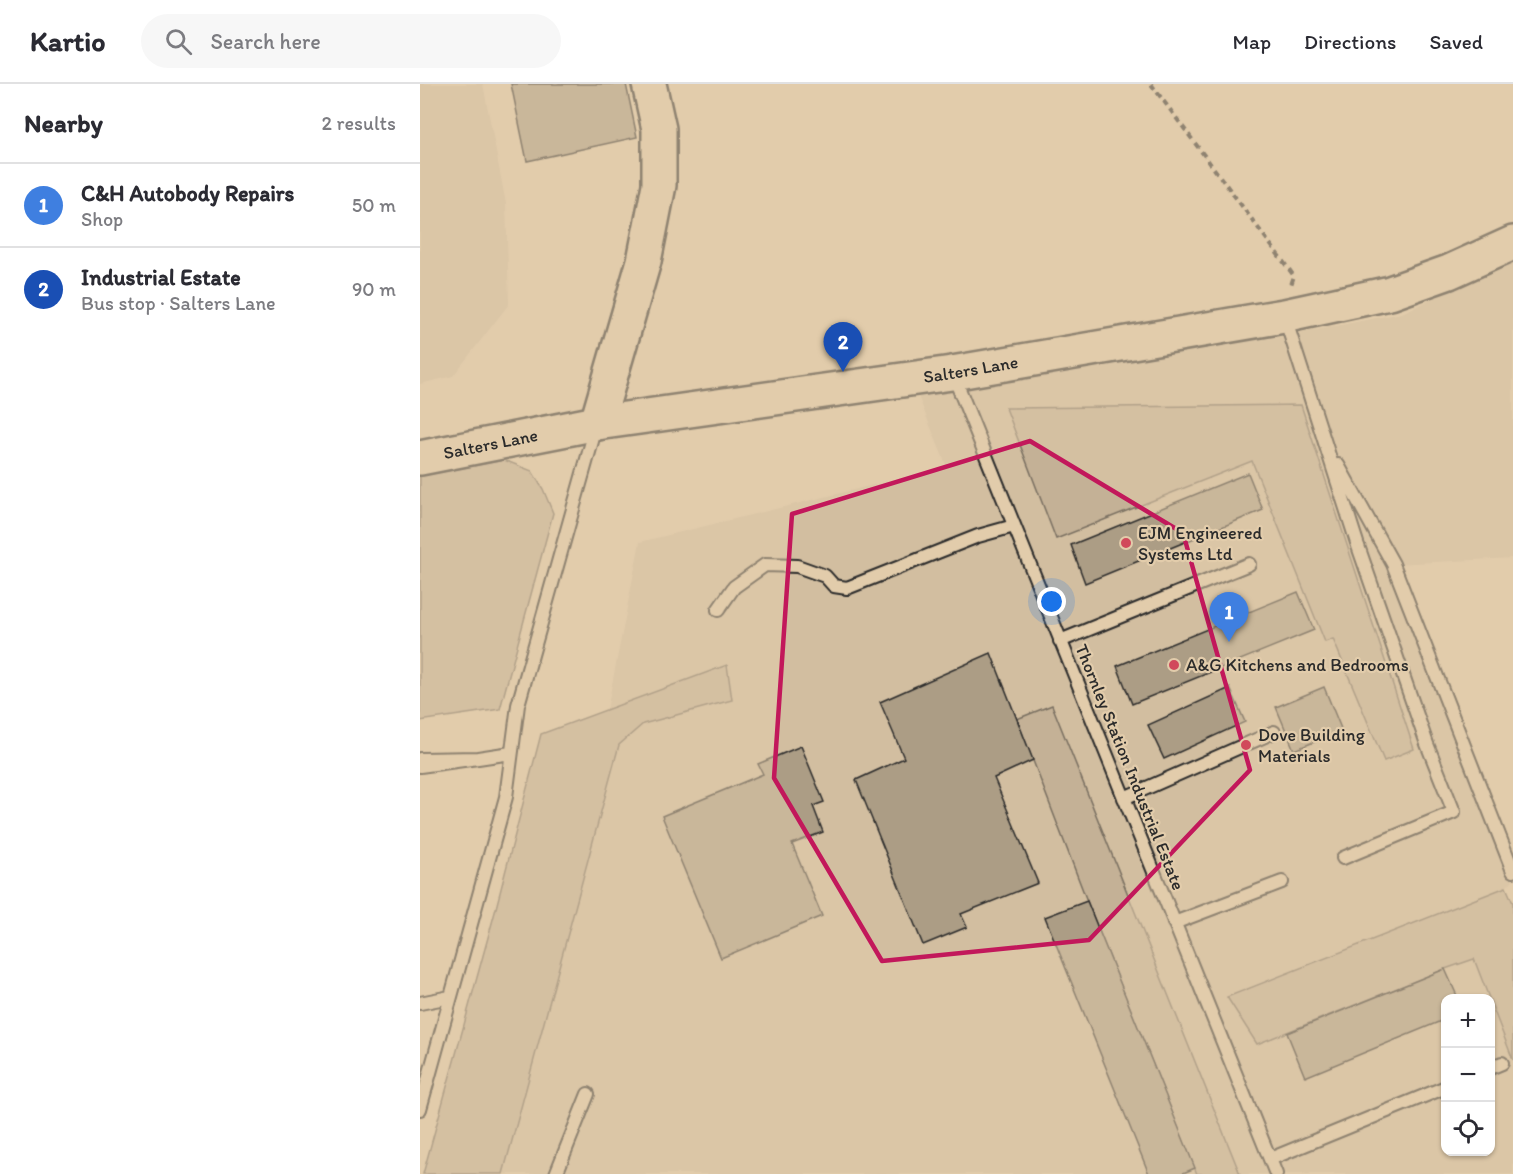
<!DOCTYPE html>
<html lang="en">
<head>
<meta charset="utf-8">
<style>
	:root { --surface:#fff; --page:#f7f7f7; --text:#2b2b33; --muted:#7c7c81; --line:#e1e1e2; --accent:#d1495b }
	body { margin:0; font-family:Itim,sans-serif; background:var(--page); color:var(--text) }
	.controls { position:absolute; right:18px; bottom:18px; display:grid; overflow:hidden; border-radius:12px; box-shadow:0 2px 4px #0004 }
	.controls button { width:54px; height:54px; display:grid; place-items:center; padding:0; border:0; border-bottom:2px solid var(--line); background:var(--surface); color:var(--text); font:30px sans-serif }
	.you { position:absolute; left:632px; top:518px; width:21px; height:21px; margin:-15px; border:4px solid #fff; border-radius:50%; background:#1a73e8; box-shadow:0 0 0 9px #1a73e833 }
	.badge { display:grid; place-items:center; width:39px; height:39px; border-radius:50%; background:var(--accent); color:#fff; font-size:20px; font-weight:700 }
	.pin { position:absolute; translate:-50% -50px; filter:drop-shadow(0 2px 3px #0008) }
	.pin::after { content:''; position:absolute; top:32px; width:21px; height:18px; background:inherit; clip-path:polygon(0 0,100% 0,50% 100%) }
	.list { margin:0; padding:0; list-style:none }
	h2 { display:flex; justify-content:space-between; align-items:center; height:78px; margin:0; padding:0 24px; font-size:26px }
	h2 small { font-size:20px; font-weight:400; color:var(--muted) }
	.list li { display:grid; grid-template-columns:39px 1fr auto; gap:18px; align-items:center; box-sizing:border-box; height:84px; padding:0 24px; border-top:2px solid var(--line) }
	.list b { display:block; font-size:22px; white-space:nowrap }
	.list p { margin:0; font-size:20px; white-space:nowrap; color:var(--muted) }
	.list em { font-size:20px; font-style:normal; color:var(--muted) }
	.icon { flex:none; width:33px; height:33px; fill:none; stroke:currentColor; stroke-width:2; stroke-linecap:round; stroke-linejoin:round }
	.map { position:relative; flex:none; width:1093px; height:1090px; overflow:hidden }
	header { display:flex; align-items:center; gap:36px; box-sizing:border-box; height:84px; padding:0 30px; background:var(--surface); border-bottom:2px solid var(--line) }
	header strong { font-size:28px }
	nav { display:flex; gap:33px; margin-inline-start:auto; font-size:21px }
	.search { width:420px; height:54px; background:var(--page); display:flex; align-items:center; gap:15px; box-sizing:border-box; padding:0 21px; border-radius:33px; color:var(--muted); font-size:22px }
	main { display:flex }
	aside { flex:1; background:var(--surface) }
	.map>svg:first-child { display:block }
	.built { fill:#d2bea0 }
	.green { fill:#c4b196; stroke:#786e60; stroke-width:1.5 }
	.building { fill:#ac9d85; stroke:#2b2b2b; stroke-width:1.5 }
	.lines { fill:none; stroke-linecap:round; stroke-linejoin:round }
	.lane-casing { stroke:#2b2b2b; stroke-width:16 }
	.secondary-casing { stroke:#2b2b2b; stroke-width:38 }
	.path { stroke:#2b2b2b; stroke-width:4; stroke-dasharray:6 4.5; stroke-linecap:butt }
	.lane { stroke:#e2ccab; stroke-width:12 }
	.secondary { stroke:#e2ccab; stroke-width:33 }
	.marked { fill:none; stroke:#c2185b; stroke-width:4.5; stroke-linejoin:round }
	.poi-dot { fill:#d1495b; stroke:#e2ccab; stroke-width:2 }
	.labels { text-anchor:middle; stroke-width:4.5; stroke-linejoin:round; paint-order:stroke }
	.street-label { font-size:18px; fill:#2b2b2b; stroke:#e2ccab }
	.poi-label { font-size:18px; fill:#2b2b2b; stroke:#e2ccab; text-anchor:start }
</style>
</head>
<body>
<header>
<strong>Kartio</strong>
<div class="search"><svg class="icon" aria-label="search" viewBox="0 0 24 24"><circle cx="10" cy="10" r="6"/><path d="M15 15l6 6"/></svg>Search here</div>
<nav><a>Map</a><a>Directions</a><a>Saved</a></nav>
</header>
<main>
<aside>
<h2>Nearby<small>2 results</small></h2>
<ul class="list">
<li><span class="badge" style="background:#3f7fe0">1</span><div><b>C&amp;H Autobody Repairs</b><p>Shop</p></div><em>50 m</em></li>
<li><span class="badge" style="background:#1a4fb4">2</span><div><b>Industrial Estate</b><p>Bus stop · Salters Lane</p></div><em>90 m</em></li>
</ul>
</aside>
<div class="map">
<svg width="1093" height="1090" viewBox="0 0 1093 1090">
	<rect width="100%" height="100%" fill="#e2ccab"/>
	<filter id="ink" filterUnits="userSpaceOnUse"><feTurbulence type="fractalNoise" baseFrequency=".0167" numOctaves="2"/><feDisplacementMap in="SourceGraphic" scale="12" xChannelSelector="R" yChannelSelector="G"/><feConvolveMatrix kernelMatrix="1 2 1 2 8 2 1 2 1" color-interpolation-filters="sRGB"/></filter>
	<g filter="url(#ink)">
		<path class="built" d="M0 0H63L86 120 89 220 33 292 0 300Z
			M1093 178V474L974 480 1093 787V796L1086 803 807 913 867 949 1025 885 1055 875 1070 914H1026V1068H1070L1071 917 1093 976V1090H81L199 661 222 640 312 616 307 581 187 626 220 458 527 383 491 295 855 254 982 229Z"/>
		<path class="green" d="M881 321 994 665 964 677 913 555 905 558 832 377 636 455 586 324Z
			M84 376 112 387 123 405 133 429 80 625 0 637V392Z
			M307 581 312 616 223 640 199 661 83 1090H3L75 828 121 650Z
			M632 621 820 1090H777L667 817 597 635Z
			M1086 803 1093 819V976L1054 875 1025 885 837 960 807 913Z"/>
		<path class="building" d="M91 0H206L217 53 107 77Z
			M828 389 843 426 665 499 651 461Z
			M878 508 894 546 712 620 697 582Z
			M571 569 613 676 574 694 618 799 541 830 547 843 503 861 436 696 484 674 460 618Z
			M904 603 922 647 874 666 856 623Z
			M810 604 825 638 744 675 728 641Z
			M381 662 404 718 393 722 403 748 372 760 402 832 301 874 242 732 343 690 338 680Z
			M667 817 775 1084 761 1090H729L625 833Z
			M1025 885 1038 914H1026V935L885 993 867 949Z"/>
		<g class="lines">
			<g class="lane-casing">
				<path id="lane" d="M865 234 938 462 1007 660 1034 728 923 774
					M533 290 856 1090
					M918 381 973 480 1093 787
					M298 526 314 503 345 481 377 482 405 492 414 502 427 504 558 452 594 442
					M640 557 829 480
					M58 674 91 669
					M0 675 58 674 0 682
					M704 714 854 648
					M754 839 862 798
					M0 919 30 913
					M1070 984 1082 979
					M0 1025 86 713 98 621 176 343
					M850 1075 1026 1003
					M136 1090 168 1010"/>
			</g>
			<g class="secondary-casing">
				<g id="secondary">
					<path d="M177 339 224 177 239 101V45L229 0"/>
					<path id="s1" d="M0 374 177 339 532 289 864 232 970 209 1029 188 1093 159"/>
				</g>
			</g>
			<path class="path" d="M731 0 874 192 871 201"/>
			<use href="#lane" class="lane"/>
			<use href="#secondary" class="secondary"/>
		</g>
	</g>
	<path d="M0 0H1093V1090H0ZM610 357 763 449 830 686 669 856 462 877 354 694 372 430Z" fill="#e2ccab" fill-opacity=".55" fill-rule="evenodd"/>
	<path class="marked" d="M610 357 763 449 830 686 669 856 462 877 354 694 372 430Z"/>
	<g class="poi-dot">
		<circle cx="706" cy="459" r="6"/>
		<circle cx="754" cy="581" r="6"/>
		<circle cx="826" cy="661" r="6"/>
	</g>
	<g class="labels">
		<g class="street-label">
			<text dy="6" stroke="none"><textPath href="#s1" startOffset="558">Salters Lane</textPath></text>
			<text dy="6" stroke="none"><textPath href="#s1" startOffset="72">Salters Lane</textPath></text>
			<text transform="translate(710 683) rotate(68)" y="6">Thornley Station Industrial Estate</text>
		</g>
		<g class="poi-label">
			<text x="718" y="455">EJM Engineered<tspan x="718" dy="21">Systems Ltd</tspan></text>
			<text x="766" y="587">A&amp;G Kitchens and Bedrooms</text>
			<text x="838" y="657">Dove Building<tspan x="838" dy="21">Materials</tspan></text>
		</g>
	</g>
</svg>
<div class="controls">
<button>+</button>
<button>−</button>
<button><svg class="icon" aria-label="locate" viewBox="0 0 24 24"><circle cx="12" cy="12" r="6"/><path d="M12 2v4M12 18v4M2 12h4M18 12h4"/></svg></button>
</div>
<div class="you"></div>
<div class="pin badge" style="left:809px;top:558px;background:#3f7fe0">1</div>
<div class="pin badge" style="left:423px;top:288px;background:#1a4fb4">2</div>
</div>
</main>
</body>
</html>
